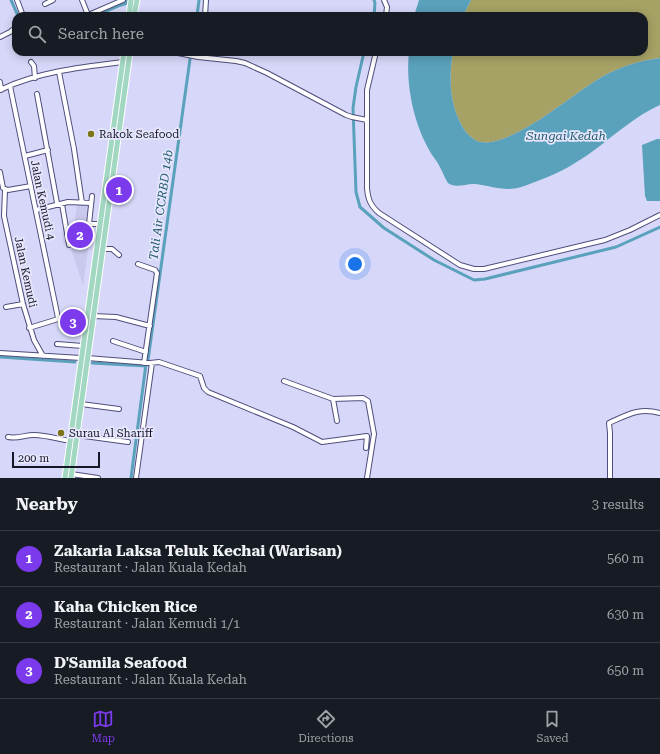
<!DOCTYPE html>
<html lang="en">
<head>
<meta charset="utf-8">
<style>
	:root { --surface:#171b24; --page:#242831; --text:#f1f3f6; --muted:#9ea1a6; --line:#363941; --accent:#7c3aed }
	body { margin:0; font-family:"Roboto Serif",serif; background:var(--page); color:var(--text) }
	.scale { position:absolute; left:12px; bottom:10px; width:88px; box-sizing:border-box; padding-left:4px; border:2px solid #171629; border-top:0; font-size:11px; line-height:14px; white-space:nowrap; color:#171629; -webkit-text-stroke:3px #e6e6fd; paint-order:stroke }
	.you { position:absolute; left:355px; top:264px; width:14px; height:14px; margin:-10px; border:3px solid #fff; border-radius:50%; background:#1a73e8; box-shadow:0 0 0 6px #1a73e833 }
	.badge { display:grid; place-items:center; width:26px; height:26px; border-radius:50%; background:var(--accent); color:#fff; font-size:13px; font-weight:700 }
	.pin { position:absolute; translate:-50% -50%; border:2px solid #fff; box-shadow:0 1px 4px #0006 }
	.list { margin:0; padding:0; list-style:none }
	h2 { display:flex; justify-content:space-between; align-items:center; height:52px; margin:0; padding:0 16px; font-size:17px }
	h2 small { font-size:13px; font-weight:400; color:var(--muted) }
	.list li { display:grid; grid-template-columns:26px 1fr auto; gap:12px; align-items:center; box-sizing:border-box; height:56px; padding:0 16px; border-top:1px solid var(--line) }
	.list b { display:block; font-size:15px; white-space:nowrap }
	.list p { margin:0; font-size:13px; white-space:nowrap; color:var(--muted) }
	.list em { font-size:13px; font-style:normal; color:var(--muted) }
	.icon { flex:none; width:22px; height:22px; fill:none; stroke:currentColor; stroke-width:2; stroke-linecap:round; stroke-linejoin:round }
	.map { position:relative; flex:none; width:660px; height:478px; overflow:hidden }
	.search { position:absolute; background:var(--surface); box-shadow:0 2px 10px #0003; left:12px; right:12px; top:12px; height:44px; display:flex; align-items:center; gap:10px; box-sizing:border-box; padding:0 14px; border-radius:12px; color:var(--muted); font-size:15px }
	.sheet { height:220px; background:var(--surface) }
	nav { display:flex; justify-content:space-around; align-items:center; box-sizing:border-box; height:56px; border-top:1px solid var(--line); background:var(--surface); font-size:11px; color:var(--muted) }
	nav a { display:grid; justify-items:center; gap:2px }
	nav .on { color:var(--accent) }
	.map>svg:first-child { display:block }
	.built { fill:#c8c9ed }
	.forest { fill:#a6a265 }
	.water { fill:#5aa1bb }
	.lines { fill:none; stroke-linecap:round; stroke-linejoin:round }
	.canal { stroke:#5aa1bb; stroke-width:3 }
	.river { stroke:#5aa1bb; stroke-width:5.5 }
	.minor-casing { stroke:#4f4e7c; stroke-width:6 }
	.major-casing { stroke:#fff; stroke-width:7 }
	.minor { stroke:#fff; stroke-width:4 }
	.major { stroke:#a2d7c1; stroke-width:5 }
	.poi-dot { fill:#7d7518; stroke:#e6e6fd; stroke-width:1.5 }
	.labels { text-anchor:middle; stroke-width:3.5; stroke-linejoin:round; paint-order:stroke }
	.poi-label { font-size:11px; fill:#171629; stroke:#e6e6fd; text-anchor:start }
	.street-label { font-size:11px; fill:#171629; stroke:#e6e6fd }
	.water-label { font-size:12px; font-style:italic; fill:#225b6e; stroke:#e6e6fd }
</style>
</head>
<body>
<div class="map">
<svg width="660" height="478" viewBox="0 0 660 478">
	<rect width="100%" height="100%" fill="#d7d8f9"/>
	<path class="built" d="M95 200 83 286 71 249 77 204Z"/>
	<path class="forest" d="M471 0H660V58C638 61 619 67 600 78 573 94 511 148 480 142 472 140 464 131 461 124 449 102 449 76 453 52H644V16H463Z"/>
	<path class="water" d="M419 0H471L463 16H414Z
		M409 52H453C449 76 449 102 461 124 464 131 472 140 480 142 511 148 573 94 600 78 619 67 638 61 660 58V105C635 116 615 135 593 151 577 163 559 173 540 180 530 184 519 189 508 189 497 189 486 185 475 184 467 183 455 189 448 183 445 179 440 165 435 159 415 131 405 86 409 52Z
		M657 139H660V201H647L645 196 642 145Z"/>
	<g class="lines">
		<path class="canal" d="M11 0 18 16
			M197 16 199 0
			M374 16 375 3 374 0
			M364 52 356 87 353 108 356 192 360 207 384 228 434 260 474 280 485 279 616 247 660 227
			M0 357 75 362
			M148 360 191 52
			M92 363 146 366
			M131 478 146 364"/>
		<path class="river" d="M91 16 120 4 133 0"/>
		<g class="minor-casing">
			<path id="minor" d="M17 0 23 16
				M82 0 88 15
				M384 0 387 7 386 16
				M45 4 53 0
				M86 16 123 0
				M205 16 206 0
				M0 37 10 32 16 27
				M173 52 198 57 236 61 245 63 267 73 346 115 352 117 367 120
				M376 52 367 90V188C368 199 370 205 379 213L460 265 474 269H484L605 240 630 230 660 215
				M31 62 34 66 35 78
				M59 72 74 149 82 203
				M0 82 1 90
				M10 86 58 318
				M0 90C37 72 82 67 123 62
				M37 94 57 203
				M25 156 48 150
				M0 172 3 188 8 190 31 186
				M5 190 4 216 23 304 34 340 43 356
				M92 196 89 224H100
				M62 204 69 245
				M36 210 68 202 91 203
				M103 249H112L119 255
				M138 264 155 270 157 273 144 363
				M6 307 23 304
				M93 316 116 317 150 326
				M29 328 68 316
				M113 341 146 352
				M57 344 83 346
				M0 353 81 358
				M87 358 150 363 159 362 200 376 204 388 208 392 293 427 322 442 367 436 366 448
				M284 381 333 399 363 398 368 401 374 434 367 478
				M333 399 337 421
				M81 404 119 409
				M77 435 128 442
				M8 437C19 439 24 435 34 435 46 435 58 439 70 441
				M71 474 98 478
				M136 478 152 363
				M610 478V433L609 423C627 415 639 407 660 413"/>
		</g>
		<g class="major-casing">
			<path id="major" d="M129 16 131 0
				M134 16 137 0
				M65 478 124 52
				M71 478 130 52"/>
		</g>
		<use href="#minor" class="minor"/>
		<use href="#major" class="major"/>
	</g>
	<g class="poi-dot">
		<circle cx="91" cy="134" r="4"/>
		<circle cx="61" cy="433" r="4"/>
	</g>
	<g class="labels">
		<g class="poi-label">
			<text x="99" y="138">Rakok Seafood</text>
			<text x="69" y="437">Surau Al Shariff</text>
		</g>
		<g class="street-label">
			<text transform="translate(43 200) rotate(78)" y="4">Jalan Kemudi 4</text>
			<text transform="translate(26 272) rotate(78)" y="4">Jalan Kemudi</text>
		</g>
		<g class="water-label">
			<text x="566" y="140">Sungai Kedah</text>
			<text transform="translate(161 205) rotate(-82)" y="4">Tali Air CCRBD 14b</text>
		</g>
	</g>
</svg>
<div class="scale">200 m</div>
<div class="you"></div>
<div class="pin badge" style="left:119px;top:190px">1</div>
<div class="pin badge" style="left:80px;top:235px">2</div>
<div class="pin badge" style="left:73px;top:322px">3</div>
<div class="search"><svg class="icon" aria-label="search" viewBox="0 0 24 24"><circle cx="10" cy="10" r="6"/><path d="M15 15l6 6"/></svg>Search here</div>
</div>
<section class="sheet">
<h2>Nearby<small>3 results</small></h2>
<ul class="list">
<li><span class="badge">1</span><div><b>Zakaria Laksa Teluk Kechai (Warisan)</b><p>Restaurant · Jalan Kuala Kedah</p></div><em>560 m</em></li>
<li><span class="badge">2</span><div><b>Kaha Chicken Rice</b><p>Restaurant · Jalan Kemudi 1/1</p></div><em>630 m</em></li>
<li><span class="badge">3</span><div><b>D'Samila Seafood</b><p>Restaurant · Jalan Kuala Kedah</p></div><em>650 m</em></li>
</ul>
</section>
<nav>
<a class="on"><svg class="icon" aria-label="map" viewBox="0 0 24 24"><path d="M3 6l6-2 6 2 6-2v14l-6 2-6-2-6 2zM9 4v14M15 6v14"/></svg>Map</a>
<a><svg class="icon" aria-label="directions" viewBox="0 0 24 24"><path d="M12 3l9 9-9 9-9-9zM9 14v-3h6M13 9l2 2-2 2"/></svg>Directions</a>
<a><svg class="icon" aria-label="saved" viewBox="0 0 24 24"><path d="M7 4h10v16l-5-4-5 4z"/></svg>Saved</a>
</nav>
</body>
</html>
